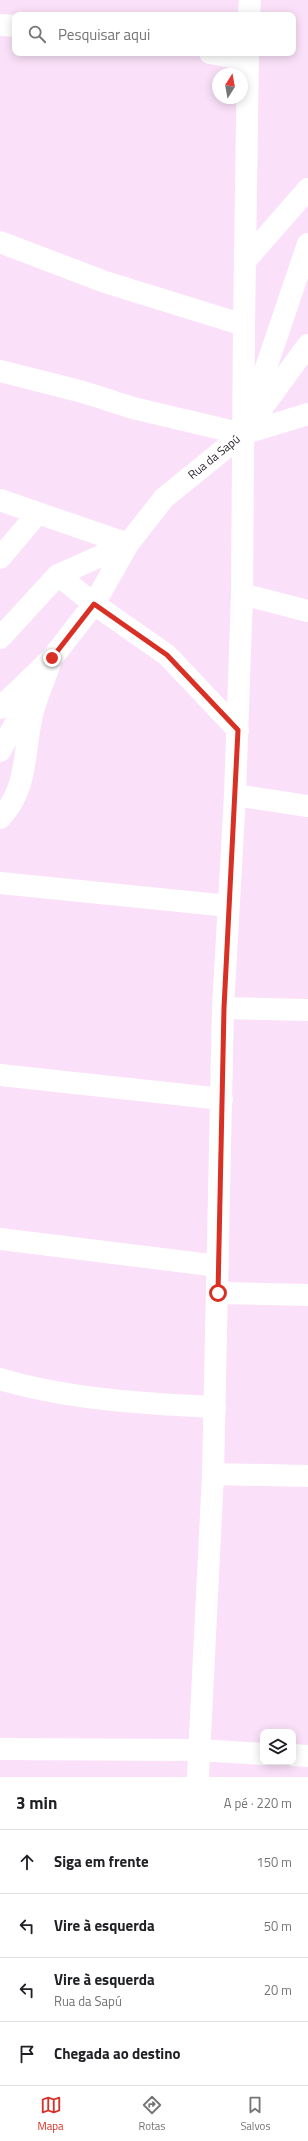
<!DOCTYPE html>
<html lang="pt">
<head>
<meta charset="utf-8">
<style>
	:root { --surface:#fff; --page:#f2f2f2; --text:#202124; --muted:#757577; --line:#e0e0e0; --accent:#d93025 }
	body { margin:0; font-family:"Titillium Web",sans-serif; background:var(--page); color:var(--text) }
	.controls { position:absolute; right:12px; bottom:12px; display:grid; overflow:hidden; border-radius:8px; box-shadow:0 2px 10px #0003 }
	.controls button { width:36px; height:36px; display:grid; place-items:center; padding:0; border:0; border-bottom:1px solid var(--line); background:var(--surface); color:var(--text); font:20px sans-serif }
	.compass { position:absolute; left:212px; top:68px; width:36px; height:36px; border-radius:50%; background:var(--surface); box-shadow:0 2px 10px #0003; rotate:11deg }
	.stop { position:absolute; width:12px; height:12px; margin:-9px; border:3px solid #d93025; border-radius:50%; background:#fff }
	.stop.end { background:#d93025; border-color:#fff; box-shadow:0 1px 4px #0008 }
	.list { margin:0; padding:0; list-style:none }
	h2 { display:flex; justify-content:space-between; align-items:center; height:52px; margin:0; padding:0 16px; font-size:17px }
	h2 small { font-size:13px; font-weight:400; color:var(--muted) }
	.list li { display:grid; grid-template-columns:26px 1fr auto; gap:12px; align-items:center; box-sizing:border-box; height:64px; padding:0 16px; border-top:1px solid var(--line) }
	.list b { display:block; font-size:15px; white-space:nowrap }
	.list p { margin:0; font-size:13px; white-space:nowrap; color:var(--muted) }
	.list em { font-size:13px; font-style:normal; color:var(--muted) }
	.icon { flex:none; width:22px; height:22px; fill:none; stroke:currentColor; stroke-width:2; stroke-linecap:round; stroke-linejoin:round }
	.map { position:relative; flex:none; width:308px; height:1777px; overflow:hidden }
	.search { position:absolute; background:var(--surface); box-shadow:0 2px 10px #0003; left:12px; right:12px; top:12px; height:44px; display:flex; align-items:center; gap:10px; box-sizing:border-box; padding:0 14px; border-radius:8px; color:var(--muted); font-size:15px }
	.sheet { height:308px; background:var(--surface) }
	nav { display:flex; justify-content:space-around; align-items:center; box-sizing:border-box; height:56px; border-top:1px solid var(--line); background:var(--surface); font-size:11px; color:var(--muted) }
	nav a { display:grid; justify-items:center; gap:2px }
	nav .on { color:var(--accent) }
	.map>svg:first-child { display:block }
	.lines { fill:none; stroke-linecap:round; stroke-linejoin:round }
	.minor { stroke:#fff; stroke-width:22 }
	.route { stroke:#d93025; stroke-width:5 }
	.labels { text-anchor:middle; stroke-width:3; stroke-linejoin:round; paint-order:stroke }
	.street-label { font-size:12px; fill:#271e27; stroke:#fff }
</style>
</head>
<body>
<div class="map">
<svg width="308" height="1777" viewBox="0 0 308 1777">
	<rect width="100%" height="100%" fill="#fae1f9"/>
	<g class="lines">
		<path class="minor" d="M249 15 250 0
			M0 25 15 26
			M210 53 248 60
			M0 242 105 282 244 325
			M245 261 308 189
			M0 371 83 392 133 408 243 434 308 414
			M251 412 308 244
			M0 500 128 544
			M0 558 38 513
			M58 575 94 604 167 655 238 730
			M242 594 308 611
			M0 638 58 575 128 544
			M0 708 52 658 94 604 128 544 164 498 243 434 308 345
			M0 751 29 699
			M235 795 308 806
			M0 818C27 791 24 754 31 719 35 700 44 681 50 663
			M0 883 229 906
			M223 1008 308 1010
			M0 1075 222 1099
			M0 1239 218 1266
			M218 1293 308 1295
			M0 1379C67 1399 146 1404 215 1407
			M213 1474 308 1476
			M0 1749 198 1750 263 1754
			M293 1755 308 1756
			M198 1777 213 1474 223 1008 235 795 242 594 244 325 248 53"/>
	</g>
	<g class="lines">
		<path class="route" d="M52 658 94 604 167 655 238 730 224 1008 218 1293"/>
	</g>
	<g class="labels">
		<g class="street-label">
			<text transform="translate(214 457) rotate(-39)" y="4">Rua da Sapú</text>
		</g>
	</g>
</svg>
<div class="controls">
<button><svg class="icon" aria-label="layers" viewBox="0 0 24 24"><path d="M12 4l9 5-9 5-9-5zM3 14l9 5 9-5"/></svg></button>
</div>
<svg class="compass" viewBox="-18 -18 36 36"><path d="M0-13l5 13h-10z" fill="#e53935"/><path d="M0 13l5-13h-10z" fill="#757577"/></svg>
<div class="stop" style="left:218px;top:1293px"></div>
<div class="stop end" style="left:52px;top:658px"></div>
<div class="search"><svg class="icon" aria-label="search" viewBox="0 0 24 24"><circle cx="10" cy="10" r="6"/><path d="M15 15l6 6"/></svg>Pesquisar aqui</div>
</div>
<section class="sheet">
<h2>3 min<small>A pé · 220 m</small></h2>
<ul class="list">
<li><svg class="icon" aria-label="ahead" viewBox="0 0 24 24"><path d="M12 20V5M6 11l6-6 6 6"/></svg><div><b>Siga em frente</b></div><em>150 m</em></li>
<li><svg class="icon" aria-label="left" viewBox="0 0 24 24"><path d="M17 20v-9H6M10 6l-5 5 5 5"/></svg><div><b>Vire à esquerda</b></div><em>50 m</em></li>
<li><svg class="icon" aria-label="left" viewBox="0 0 24 24"><path d="M17 20v-9H6M10 6l-5 5 5 5"/></svg><div><b>Vire à esquerda</b><p>Rua da Sapú</p></div><em>20 m</em></li>
<li><svg class="icon" aria-label="arrive" viewBox="0 0 24 24"><path d="M6 21V4h12l-3 4 3 4H6"/></svg><div><b>Chegada ao destino</b></div></li>
</ul>
</section>
<nav>
<a class="on"><svg class="icon" aria-label="map" viewBox="0 0 24 24"><path d="M3 6l6-2 6 2 6-2v14l-6 2-6-2-6 2zM9 4v14M15 6v14"/></svg>Mapa</a>
<a><svg class="icon" aria-label="directions" viewBox="0 0 24 24"><path d="M12 3l9 9-9 9-9-9zM9 14v-3h6M13 9l2 2-2 2"/></svg>Rotas</a>
<a><svg class="icon" aria-label="saved" viewBox="0 0 24 24"><path d="M7 4h10v16l-5-4-5 4z"/></svg>Salvos</a>
</nav>
</body>
</html>
